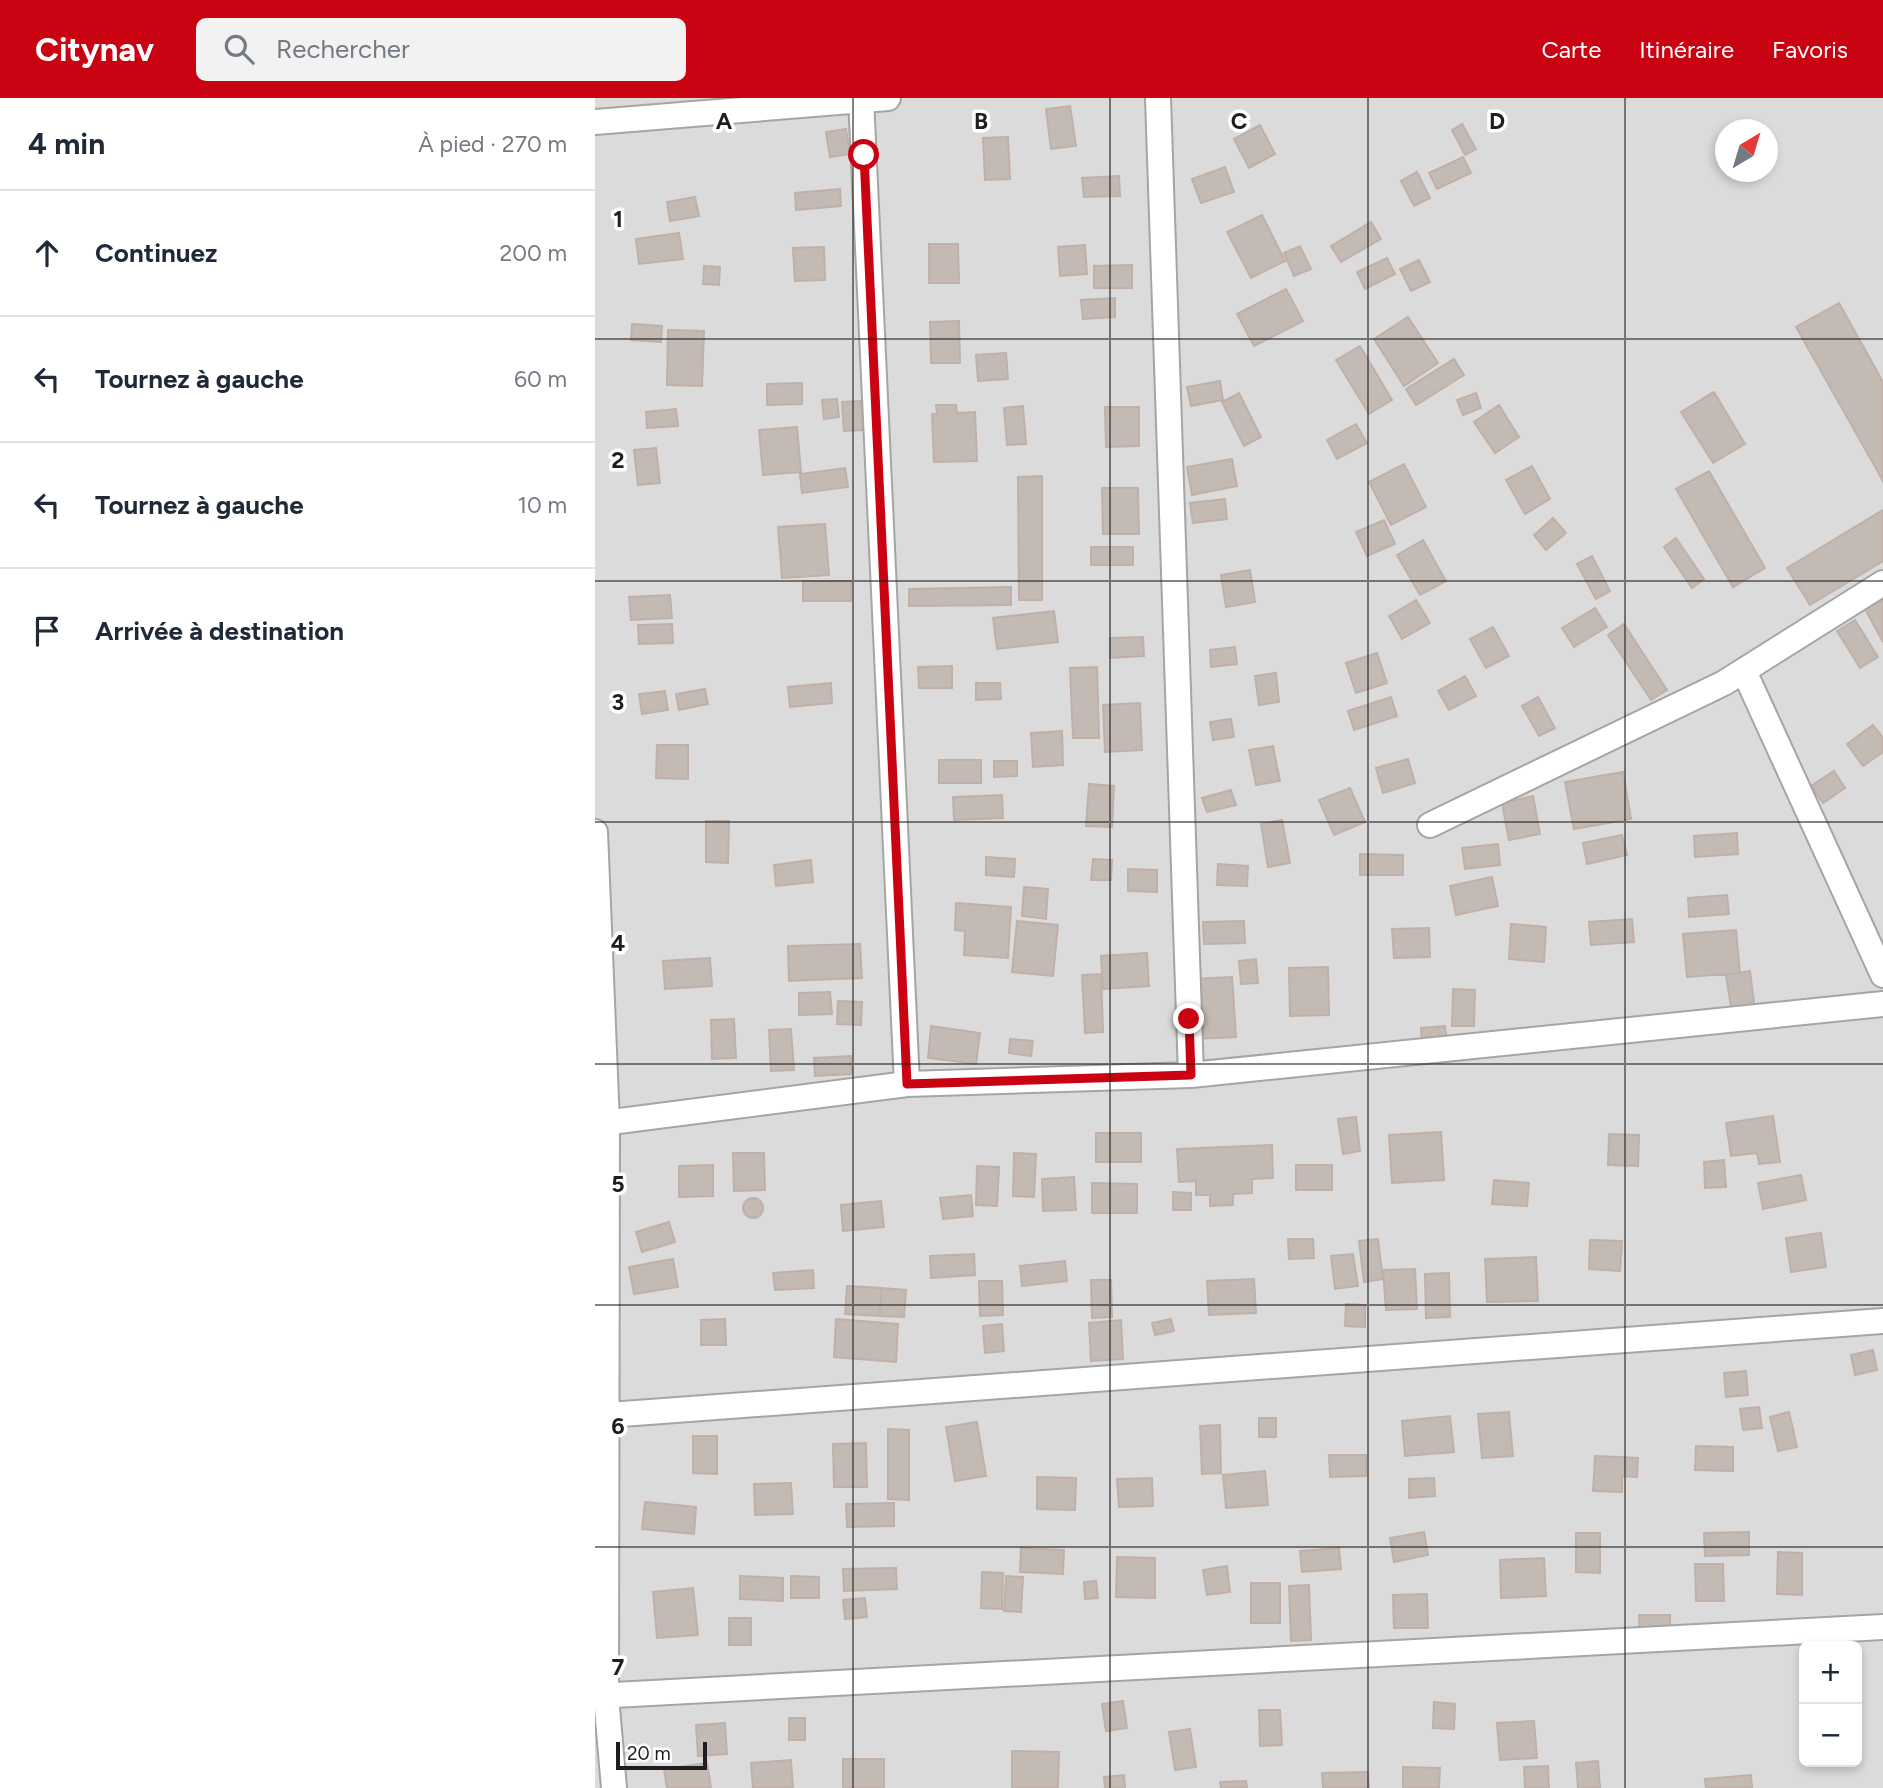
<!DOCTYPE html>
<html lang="fr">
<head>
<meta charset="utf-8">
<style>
	:root { --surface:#fff; --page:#f2f2f3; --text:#1f2937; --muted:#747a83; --line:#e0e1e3; --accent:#c90312 }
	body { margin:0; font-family:Figtree,sans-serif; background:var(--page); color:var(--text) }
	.controls { position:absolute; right:21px; bottom:21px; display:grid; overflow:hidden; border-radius:10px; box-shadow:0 4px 10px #0003 }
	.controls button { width:63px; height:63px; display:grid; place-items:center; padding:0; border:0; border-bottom:2px solid var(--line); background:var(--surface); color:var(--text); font:35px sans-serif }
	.compass { position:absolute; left:1120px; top:21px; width:63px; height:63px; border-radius:50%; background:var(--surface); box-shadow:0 4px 10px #0003; rotate:38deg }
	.scale { position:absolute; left:21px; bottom:18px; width:91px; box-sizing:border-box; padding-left:7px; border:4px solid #1e1e1e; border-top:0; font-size:19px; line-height:24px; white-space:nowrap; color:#1e1e1e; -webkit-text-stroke:5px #fff; paint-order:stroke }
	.stop { position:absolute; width:21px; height:21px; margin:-16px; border:5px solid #c90312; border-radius:50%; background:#fff }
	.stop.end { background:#c90312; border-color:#fff; box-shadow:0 2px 7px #0008 }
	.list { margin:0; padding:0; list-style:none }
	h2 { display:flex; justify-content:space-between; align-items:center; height:91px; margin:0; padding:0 28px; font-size:30px }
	h2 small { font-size:23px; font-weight:400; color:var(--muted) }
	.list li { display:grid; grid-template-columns:46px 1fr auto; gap:21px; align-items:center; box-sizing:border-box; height:126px; padding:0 28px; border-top:2px solid var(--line) }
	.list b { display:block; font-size:26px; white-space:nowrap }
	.list em { font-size:23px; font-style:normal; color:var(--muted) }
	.icon { flex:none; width:38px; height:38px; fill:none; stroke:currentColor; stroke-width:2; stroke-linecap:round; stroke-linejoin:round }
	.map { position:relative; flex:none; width:1288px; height:1690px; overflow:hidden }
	header { display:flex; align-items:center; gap:42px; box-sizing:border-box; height:98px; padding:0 35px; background:var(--accent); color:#fff }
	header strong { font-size:33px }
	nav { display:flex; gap:38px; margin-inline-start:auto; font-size:24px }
	.search { width:490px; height:63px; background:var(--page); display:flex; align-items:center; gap:18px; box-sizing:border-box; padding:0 24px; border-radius:10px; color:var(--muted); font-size:26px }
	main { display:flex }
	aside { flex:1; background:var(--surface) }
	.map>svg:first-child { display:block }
	.residential { fill:#dcdbdb; fill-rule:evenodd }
	.building { fill:#c4bab4; stroke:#c0b0a7; stroke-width:2 }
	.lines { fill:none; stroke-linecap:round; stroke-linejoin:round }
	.minor-casing { stroke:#a5a5a5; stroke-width:28 }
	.minor { stroke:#fff; stroke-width:24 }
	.route { stroke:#c90312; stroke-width:9 }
	.grid { fill:none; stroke:#1e1e1e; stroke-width:2; stroke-opacity:0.55 }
	.grid-label { font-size:23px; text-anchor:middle; font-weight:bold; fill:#1e1e1e; stroke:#fff; stroke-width:7; stroke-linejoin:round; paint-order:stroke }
</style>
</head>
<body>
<header>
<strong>Citynav</strong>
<div class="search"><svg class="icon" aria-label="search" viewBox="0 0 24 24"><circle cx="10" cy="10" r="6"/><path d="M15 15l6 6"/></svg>Rechercher</div>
<nav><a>Carte</a><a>Itinéraire</a><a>Favoris</a></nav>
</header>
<main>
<aside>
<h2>4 min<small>À pied · 270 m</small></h2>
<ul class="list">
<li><svg class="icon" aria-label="ahead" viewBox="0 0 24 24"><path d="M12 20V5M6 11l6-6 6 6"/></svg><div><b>Continuez</b></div><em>200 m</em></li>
<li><svg class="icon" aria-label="left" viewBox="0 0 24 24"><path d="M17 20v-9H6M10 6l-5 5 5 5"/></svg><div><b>Tournez à gauche</b></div><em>60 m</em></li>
<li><svg class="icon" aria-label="left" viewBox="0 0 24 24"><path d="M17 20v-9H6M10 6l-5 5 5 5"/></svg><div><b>Tournez à gauche</b></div><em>10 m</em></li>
<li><svg class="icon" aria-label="arrive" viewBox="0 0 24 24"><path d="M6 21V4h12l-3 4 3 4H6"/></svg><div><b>Arrivée à destination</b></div></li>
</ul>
</aside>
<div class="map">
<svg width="1288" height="1690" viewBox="0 0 1288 1690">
	<rect width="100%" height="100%" fill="#efebe4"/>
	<path class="residential" d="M0 0H1288V1690H0ZM1130 32H1172V74H1130ZM1209 1548H1262V1664H1209Z"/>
	<path class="building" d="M475 8 481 48 456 51 451 11Z
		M867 26 881 51 870 57 857 32Z
		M665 27 680 56 654 70 639 41Z
		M251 31 255 56 235 59 231 34Z
		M413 39 415 81 390 82 388 40Z
		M868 59 876 75 842 91 834 75Z
		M630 69 639 94 606 105 597 81Z
		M822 74 835 100 819 108 806 83Z
		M524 78 525 98 489 99 487 80Z
		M245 91 246 108 201 112 200 95Z
		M100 99 104 118 75 123 72 104Z
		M667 117 690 163 656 180 632 134Z
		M776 124 786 141 746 164 736 148Z
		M84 135 88 161 44 166 41 141Z
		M334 146H363L364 185H334Z
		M490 147 492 176 465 178 463 149Z
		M705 148 716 171 699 178 689 155Z
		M229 149 230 182 200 183 198 150Z
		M792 160 800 176 770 191 762 174Z
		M824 162 835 184 816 193 805 171Z
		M537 167V190H499V168Z
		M109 168 125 169 124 187 108 186Z
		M691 191 708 223 659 248 642 216Z
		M520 200V219L488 221 486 202Z
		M1244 205 1288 284V383L1201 229Z
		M813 219 843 265 809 288 779 241Z
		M364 223 365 265H336L335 224Z
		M37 226 67 228 66 244 36 242Z
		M73 232 109 233 107 288 72 287Z
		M765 248 797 302 774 316 741 262Z
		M411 255 413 281 383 283 381 257Z
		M859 261 869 277 821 307 811 291Z
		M625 283 628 302 596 308 592 289Z
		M207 285V306L172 307V286Z
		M1119 294 1150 346 1118 365 1086 314Z
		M644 295 666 339 649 348 627 304Z
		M881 295 886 310 868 317 862 302Z
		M242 301 244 319 229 321 227 302Z
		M266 303 268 332 249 333 247 304Z
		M341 307H361L362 315 380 314 382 363 339 364 337 316H342Z
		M904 307 924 339 900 355 879 324Z
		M428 308 431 346 412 347 409 310Z
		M510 309H544V348L511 349Z
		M81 311 83 328 52 330 51 314Z
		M761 326 772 345 742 361 732 342Z
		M202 329 206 374 168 377 164 332Z
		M61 350 65 385 43 387 39 352Z
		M637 361 642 388 597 397 592 369Z
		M809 366 831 409 796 427 774 384Z
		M937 368 955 401 930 416 911 382Z
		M250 370 253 389 207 395 205 376Z
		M1114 373 1170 470 1138 489 1081 391Z
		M447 378V502H424L423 379Z
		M507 390H543L544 436H508Z
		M630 401 632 421 598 425 595 405Z
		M1288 412V463L1215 507 1192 470Z
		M958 420 971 435 951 452 939 437Z
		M789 422 800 446 772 458 761 434Z
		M230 426 234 477 187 480 183 429Z
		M1081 440 1109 481 1097 490 1069 449Z
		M828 442 851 483 825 497 802 457Z
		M496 449H538V467H496Z
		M997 458 1015 493 1001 501 982 466Z
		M655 472 660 504 631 509 626 477Z
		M208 483H256V503H208Z
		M416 489V507L314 508V491Z
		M75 497 77 520 36 522 34 499Z
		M821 502 835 525 807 541 794 518Z
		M1288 502V544L1270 511Z
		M1000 510 1012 529 979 549 967 530Z
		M459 513 463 544 402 551 398 520Z
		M1260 522 1283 559 1265 570 1242 533Z
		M77 526 78 545 44 546 43 527Z
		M1029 526 1072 592 1056 602 1013 537Z
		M898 529 914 558 891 570 875 541Z
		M548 539 549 558 515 560V540Z
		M640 549 642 566 616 569 615 552Z
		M782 555 792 585 761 595 751 565Z
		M357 568V590H324L323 569Z
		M502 569 504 640H478L475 570Z
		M681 575 684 604 664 607 660 578Z
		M870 578 881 598 854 612 843 593Z
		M236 585 237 605 195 609 193 589Z
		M381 585H405L406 601 381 602Z
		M110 591 113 606 84 612 81 596Z
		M70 593 73 612 47 616 44 596Z
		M796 599 802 618 759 632 753 613Z
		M943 599 960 630 944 638 927 608Z
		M545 605 547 652 510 654 508 607Z
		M636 621 639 639 618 642 615 624Z
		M1278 627 1288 640V654L1268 668 1252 646Z
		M467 633 468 667 438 669 436 635Z
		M62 647H93V681L61 680Z
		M678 648 685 683 661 687 654 652Z
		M813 661 820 685 788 695 781 670Z
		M344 662H386V685H344Z
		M399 663H422V678L399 679Z
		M1239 673 1250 690 1228 705 1216 688Z
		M1028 674 1036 721 979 731 970 684Z
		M494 686 519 688 517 729 491 728Z
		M755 690 770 724 739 737 724 702Z
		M636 692 641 707 612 714 607 700Z
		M407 697 408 720 359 722 358 699Z
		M938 698 945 736 914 742 907 705Z
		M687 722 695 765 673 769 666 726Z
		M111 723H134L133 765 111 764Z
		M1142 735 1143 756 1100 759 1099 738Z
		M1027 737 1032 757 992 766 988 745Z
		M903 746 905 767 870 771 867 750Z
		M765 756 808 757V777H765Z
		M391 759 420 761 419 779 391 777Z
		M498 761 517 762 516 782H496Z
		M216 762 218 784 181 788 179 767Z
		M623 766 653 768 652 788 622 787Z
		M533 771 562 772V794L533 793Z
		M897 779 903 808 861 817 855 788Z
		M429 789 453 791 451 821 427 818Z
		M1132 797 1134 816 1094 819 1093 800Z
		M361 805 416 809 413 860 369 857 370 833 360 832Z
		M1037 821 1039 844 996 847 994 824Z
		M422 823 463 827 458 878 417 874Z
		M649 823 650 845 609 846 608 824Z
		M916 826 951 829 949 864 914 861Z
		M834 830 835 859 799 860 797 831Z
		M1141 832 1145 875 1092 879 1088 836Z
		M265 846 267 880 194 883 193 848Z
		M552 855 554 888 508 891 506 858Z
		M115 860 117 888 70 891 68 863Z
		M661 861 663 885 646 886 644 863Z
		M733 869 734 917 695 918 694 870Z
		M1155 873 1160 913 1137 916 1131 877Z
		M506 876 508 934 490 935 487 877Z
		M637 879 641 939 598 941 595 881Z
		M858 891 880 892 879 928H857Z
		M235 894 237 916 204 917V895Z
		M243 903 267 904 266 927 242 926Z
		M139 921 141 960 117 961 116 922Z
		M336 928 385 935 381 966 333 960Z
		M850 928 852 945 827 947 826 930Z
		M196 931 199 972 176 973 174 932Z
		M415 941 438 943 436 958 414 955Z
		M256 958 257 976 220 978 219 960Z
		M1178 1018 1185 1064 1164 1066 1162 1055 1136 1058 1131 1025Z
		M761 1019 765 1053 748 1056 743 1021Z
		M846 1034 849 1082 797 1085 794 1037Z
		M501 1035H546V1064H501Z
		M1014 1036 1044 1037 1043 1068 1013 1067Z
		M677 1047 678 1080 657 1081V1095L638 1096V1107L615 1108V1097H601V1083L584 1084 582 1051Z
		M138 1055H169L170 1092 139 1093Z
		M419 1055 441 1056 439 1099 418 1098Z
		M1129 1062 1131 1089 1110 1090 1109 1064Z
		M118 1067V1098L84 1099V1068Z
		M701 1067H737V1092H701Z
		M382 1068 404 1069 402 1108 381 1107Z
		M1206 1077 1211 1102 1168 1111 1163 1085Z
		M479 1079 481 1112 448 1113 447 1081Z
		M899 1082 934 1085 932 1108 897 1106Z
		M497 1085 542 1086V1115H497Z
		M578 1094 596 1095V1112H578Z
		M376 1097 378 1118 348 1121 345 1100Z
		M148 1110a10 10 0 1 1 20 0a10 10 0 1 1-20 0Z
		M286 1103 289 1129 248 1133 246 1107Z
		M74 1124 80 1144 47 1154 41 1134Z
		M1226 1135 1231 1169 1196 1174 1191 1140Z
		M693 1141H718L719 1160 694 1161Z
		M783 1141 788 1181 769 1184 764 1143Z
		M995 1142 1027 1143 1025 1173 994 1171Z
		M379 1156 380 1177 336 1180 335 1158Z
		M758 1156 763 1188 740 1191 736 1158Z
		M941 1159 943 1203 892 1204 890 1161Z
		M78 1161 83 1189 39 1196 34 1169Z
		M470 1163 472 1183 427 1188 425 1168Z
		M820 1171 822 1211 791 1212 788 1172Z
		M218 1172 219 1190 180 1192 178 1175Z
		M854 1175 855 1219 831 1220 830 1176Z
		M659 1181 661 1215 614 1217 612 1183Z
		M496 1182H516L517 1219 497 1220Z
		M384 1183H407L408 1217 385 1218Z
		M252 1188 286 1190 285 1218 250 1216Z
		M286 1190 311 1192 309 1219 285 1218Z
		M751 1206 770 1207V1229L750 1228Z
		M130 1221 131 1247H106V1222Z
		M241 1221 303 1226 301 1264 239 1259Z
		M576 1221 579 1233 560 1237 557 1225Z
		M526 1222 528 1261 496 1263 494 1225Z
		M407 1226 409 1253 390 1255 388 1228Z
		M1278 1252 1282 1272 1260 1277 1256 1257Z
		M1151 1273 1153 1297 1131 1299 1129 1275Z
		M1164 1309 1167 1330 1148 1332 1145 1311Z
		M914 1314 918 1358 887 1360 883 1316Z
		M1194 1314 1202 1349 1183 1353 1175 1319Z
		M855 1318 859 1354 810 1358 807 1323Z
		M664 1320H681V1339H664Z
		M382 1324 391 1378 360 1383 351 1329Z
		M625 1327 626 1375 607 1376 605 1328Z
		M293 1331 314 1332V1402L293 1401Z
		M98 1338H122V1376L98 1375Z
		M271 1345 272 1389H239L238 1346Z
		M1101 1348 1138 1349V1373L1100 1372Z
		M734 1357H771V1378L735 1379Z
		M1000 1358 1043 1360 1042 1379 1027 1378V1394L998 1393Z
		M670 1373 673 1407 631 1410 628 1377Z
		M442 1379 481 1380 480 1412 442 1411Z
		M557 1380 558 1408 524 1409 522 1381Z
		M839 1380 840 1398 814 1400V1381Z
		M196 1385 198 1416 160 1417 159 1386Z
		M50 1404 101 1409 99 1436 47 1431Z
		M299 1405V1428L252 1429 251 1406Z
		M829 1434 833 1457 799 1464 795 1440Z
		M1154 1434V1457L1110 1458 1109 1435Z
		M981 1435H1005V1475L981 1474Z
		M426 1450 469 1452 468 1476 425 1474Z
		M744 1450 746 1471 707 1474 705 1453Z
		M1183 1454 1207 1455V1497L1182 1496Z
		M522 1459 560 1460V1500L521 1499Z
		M949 1460 951 1498 906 1500 905 1462Z
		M1100 1466H1128L1129 1503H1101Z
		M632 1468 635 1494 612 1497 608 1472Z
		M301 1470 302 1491 249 1493 248 1471Z
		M387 1474 408 1475 407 1511 386 1510Z
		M145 1478 188 1480V1503L145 1501Z
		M196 1478 224 1479V1500H196Z
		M411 1478 428 1479 426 1514 409 1513Z
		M501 1483 503 1500 490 1501 489 1484Z
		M656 1485H685V1525H656Z
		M714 1487 716 1542 696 1543 694 1488Z
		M98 1490 103 1537 62 1540 58 1494Z
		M832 1496 833 1530H799L798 1497Z
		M270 1500 272 1519 250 1521 248 1502Z
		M1044 1517H1075V1539H1045Z
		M134 1520H156V1547H134Z
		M528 1603 532 1630 511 1633 507 1606Z
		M839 1604 860 1606 859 1631 838 1630Z
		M664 1612H685L687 1647 665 1648Z
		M194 1620H210V1642H194Z
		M939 1623 942 1660 905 1662 902 1625Z
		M130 1625 132 1656 103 1658 101 1627Z
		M595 1631 601 1669 580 1672 574 1634Z
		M417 1653 464 1654 463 1690H417Z
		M248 1661H289V1690H248Z
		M196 1662 198 1690H158L156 1665Z
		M1003 1663 1005 1690H983L981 1665Z
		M112 1665 116 1690H72L69 1671Z
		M953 1668 954 1690H930L929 1669Z
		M808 1669 845 1670 844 1690H808Z
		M773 1674 774 1690H728L727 1675Z
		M529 1677 530 1690H510L509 1679Z
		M1156 1677 1157 1690H1111L1110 1681Z
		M651 1683 652 1690H626L625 1684Z"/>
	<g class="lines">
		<g class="minor-casing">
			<path id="minor" d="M266 0 312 986
				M563 0 596 977
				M0 24 293 0
				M1149 573 1288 877
				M835 727 1129 585 1288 485
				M0 734 12 1025 11 1598 19 1690
				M0 1026 312 986 596 977 1288 906
				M0 1318 1288 1223
				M0 1598 1288 1529"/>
		</g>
		<use href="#minor" class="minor"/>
	</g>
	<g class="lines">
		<path class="route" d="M269 57 312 986 596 977 594 921"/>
	</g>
	<path class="grid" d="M258 0V1690M515 0V1690M773 0V1690M1030 0V1690M0 241H1288M0 483H1288M0 724H1288M0 966H1288M0 1207H1288M0 1449H1288"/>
	<g class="grid-label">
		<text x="129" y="31">A</text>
		<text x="386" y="31">B</text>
		<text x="644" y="31">C</text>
		<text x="902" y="31">D</text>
		<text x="23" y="129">1</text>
		<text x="23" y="370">2</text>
		<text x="23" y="612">3</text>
		<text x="23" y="853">4</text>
		<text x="23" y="1094">5</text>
		<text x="23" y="1336">6</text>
		<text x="23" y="1577">7</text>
	</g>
</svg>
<div class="controls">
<button>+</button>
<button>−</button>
</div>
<svg class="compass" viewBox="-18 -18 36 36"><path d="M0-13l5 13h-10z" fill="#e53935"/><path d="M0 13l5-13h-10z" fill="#747a83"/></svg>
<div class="scale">20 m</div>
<div class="stop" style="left:269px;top:57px"></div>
<div class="stop end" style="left:594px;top:921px"></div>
</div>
</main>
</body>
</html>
